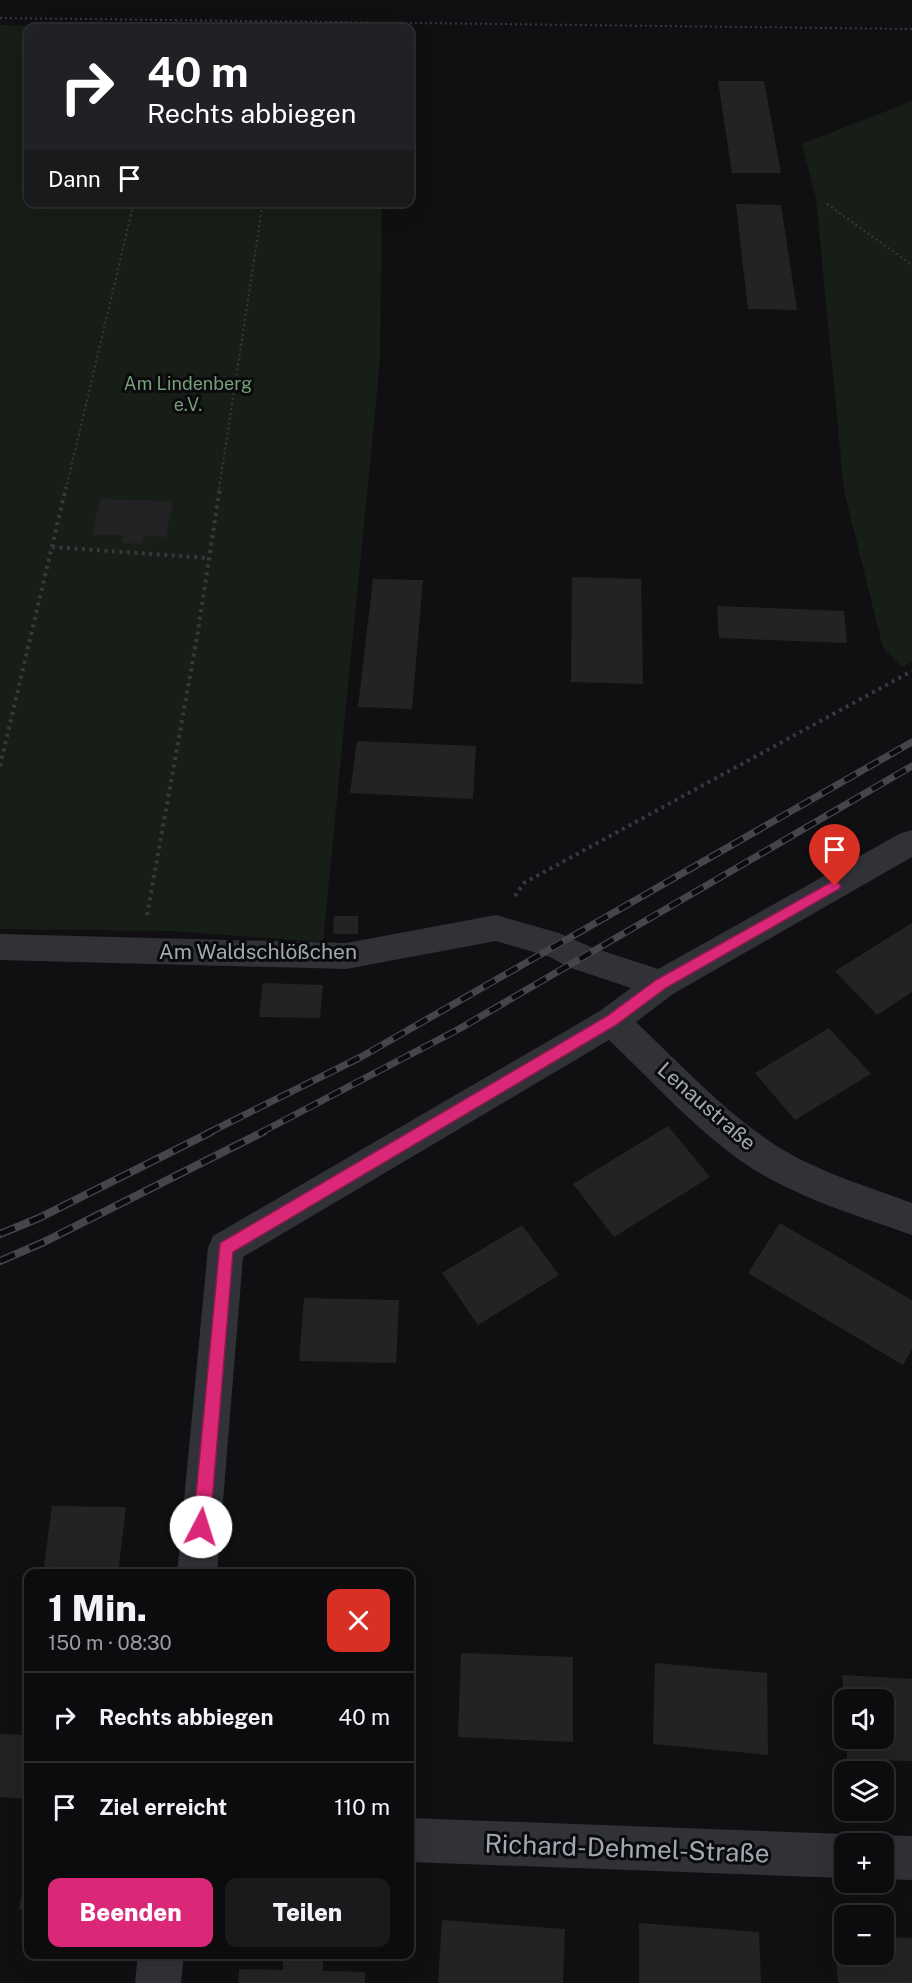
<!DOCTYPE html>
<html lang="de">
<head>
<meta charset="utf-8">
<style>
	:root { --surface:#0c0c0e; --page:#1a1a1c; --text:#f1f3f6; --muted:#9a9b9e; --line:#2c2c2e; --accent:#db2777 }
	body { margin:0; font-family:"Public Sans",sans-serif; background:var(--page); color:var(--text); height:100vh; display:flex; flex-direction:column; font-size:22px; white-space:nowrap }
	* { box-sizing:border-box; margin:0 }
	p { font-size:20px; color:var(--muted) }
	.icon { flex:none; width:33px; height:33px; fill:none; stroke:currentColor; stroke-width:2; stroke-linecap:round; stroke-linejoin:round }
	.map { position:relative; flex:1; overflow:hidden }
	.drawer { position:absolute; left:24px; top:1569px; width:390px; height:390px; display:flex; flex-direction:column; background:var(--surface); border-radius:12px; box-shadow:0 6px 24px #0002,0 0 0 2px var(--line) }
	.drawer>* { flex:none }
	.top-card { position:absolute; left:24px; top:24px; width:390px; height:183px; border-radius:12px; box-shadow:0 6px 24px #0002,0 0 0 2px var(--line); background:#202124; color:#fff; overflow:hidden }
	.buttons { position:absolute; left:834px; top:1689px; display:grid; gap:12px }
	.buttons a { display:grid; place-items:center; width:60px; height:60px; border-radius:12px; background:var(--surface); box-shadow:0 6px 24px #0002,0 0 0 2px var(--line); font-size:30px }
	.pin { position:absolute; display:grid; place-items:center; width:51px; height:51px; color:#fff; margin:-62px -26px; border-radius:50% 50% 50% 0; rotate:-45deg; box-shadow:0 0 6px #0007 }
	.pin .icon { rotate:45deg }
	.me { position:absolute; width:66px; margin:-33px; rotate:5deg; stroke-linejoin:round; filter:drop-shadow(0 0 4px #0008) }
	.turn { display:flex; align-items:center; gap:21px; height:126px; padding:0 24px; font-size:27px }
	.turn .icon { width:78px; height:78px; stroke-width:2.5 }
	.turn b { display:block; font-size:42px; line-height:51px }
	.then { display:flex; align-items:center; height:57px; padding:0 24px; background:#0003; gap:12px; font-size:22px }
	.round { display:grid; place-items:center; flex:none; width:63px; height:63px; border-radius:12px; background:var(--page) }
	.overview { display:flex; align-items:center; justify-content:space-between; height:102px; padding:0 24px }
	h1 { font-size:36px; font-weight:800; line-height:45px }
	.button { display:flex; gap:12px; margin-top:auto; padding:12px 24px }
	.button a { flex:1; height:69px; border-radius:12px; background:var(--accent); color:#fff; font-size:24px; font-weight:800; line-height:69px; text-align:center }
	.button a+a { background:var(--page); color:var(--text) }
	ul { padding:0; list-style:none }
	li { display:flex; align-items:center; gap:18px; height:90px; padding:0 24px; border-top:2px solid var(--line) }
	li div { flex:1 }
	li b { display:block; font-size:22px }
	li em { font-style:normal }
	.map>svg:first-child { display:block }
</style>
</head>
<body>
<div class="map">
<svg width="912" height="1983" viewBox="0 0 912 1983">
	<rect width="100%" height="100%" fill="#101012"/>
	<!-- green -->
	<g fill="#171d17">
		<polygon points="0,25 221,28 28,28 28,202 382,203 380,361 323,942 170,931 0,929"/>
		<polygon points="912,101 912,662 902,667 883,648 844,491 816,199 802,144"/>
	</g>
	<!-- building -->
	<g fill="#232326">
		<polygon points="718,81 764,81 781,173 732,173"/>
		<polygon points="736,204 781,205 797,310 748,309"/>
		<polygon points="100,499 173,501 166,537 144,536 142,544 122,543 124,535 92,535"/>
		<polygon points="572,577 641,579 643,684 571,682"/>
		<polygon points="373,579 423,580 412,709 358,707"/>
		<polygon points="717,606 844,611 847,643 719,638"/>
		<polygon points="357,741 476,746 473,799 350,793"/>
		<polygon points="334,916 358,916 358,934 333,934"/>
		<polygon points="912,923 912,992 877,1015 835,971"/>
		<polygon points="263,983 323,985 320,1018 259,1017"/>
		<polygon points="829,1028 871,1074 795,1120 755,1073"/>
		<polygon points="668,1126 710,1177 614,1237 573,1184"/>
		<polygon points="780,1223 912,1300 912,1349 903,1365 748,1273"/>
		<polygon points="522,1225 559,1275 478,1325 442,1273"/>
		<polygon points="304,1298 399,1300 396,1363 299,1361"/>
		<polygon points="52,1506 126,1507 118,1574 43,1574"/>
		<polygon points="461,1653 573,1657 573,1742 458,1737"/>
		<polygon points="655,1663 767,1673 768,1755 653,1744"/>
		<polygon points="842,1675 912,1679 912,1761 847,1760 846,1738 884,1738 884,1700 844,1700"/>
		<polygon points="0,1734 28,1735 28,1799 0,1797"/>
		<polygon points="27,1861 28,1910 19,1909"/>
		<polygon points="442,1920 565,1929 563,1983 438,1983"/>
		<polygon points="639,1923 759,1932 761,1983 639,1983"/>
		<polygon points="834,1936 844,1936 844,1954 884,1954 884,1937 912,1938 912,1983 838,1983"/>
		<polygon points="283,1957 323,1958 323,1971 365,1972 365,1983 238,1983 239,1969 283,1970"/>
	</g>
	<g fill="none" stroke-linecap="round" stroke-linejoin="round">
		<!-- path-far1 -->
		<g stroke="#37393e" stroke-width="2" stroke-dasharray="2 3" stroke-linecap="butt">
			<polyline points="0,18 912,29"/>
			<polyline points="175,28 177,20"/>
			<polyline points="291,28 293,22"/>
			<polyline points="827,204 912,265"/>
			<polyline points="66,489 134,202"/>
			<polyline points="219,489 263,202"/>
		</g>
		<!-- path -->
		<g stroke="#37393e" stroke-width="4" stroke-dasharray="3 4.5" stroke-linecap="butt">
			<polyline points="52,547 209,558"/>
			<polyline points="0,766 66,487"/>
			<polyline points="515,896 524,883 912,671"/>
			<polyline points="147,915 197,637 220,487"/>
		</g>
		<!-- minor -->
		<g fill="#313237" fill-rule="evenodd">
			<path d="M912,830V857L673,994L636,1022C679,1063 720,1107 769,1141C812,1170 863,1185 912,1203V1235C855,1215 794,1197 744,1163C694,1128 653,1082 609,1040L243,1257L217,1574H177L208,1248L213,1236L600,1011L631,988L568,967L550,957L496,941L346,969L0,960V934L346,943L496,915L559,933L591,947L658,969L901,833Z"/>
			<polygon points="410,1818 844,1834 860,1840 861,1844 844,1844 844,1878 410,1862"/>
			<polygon points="884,1835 912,1836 912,1880 884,1879 884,1844 867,1844"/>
			<polygon points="138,1954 184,1954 181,1983 135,1983"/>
		</g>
		<!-- rail-far1 casing -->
		<g stroke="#44464c" stroke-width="7">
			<g id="rail-far1">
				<polyline points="208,1133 361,1057 912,742"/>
				<polyline points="260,1133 459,1029 912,766"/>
			</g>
		</g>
		<!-- rail casing -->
		<g stroke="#44464c" stroke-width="8">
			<g id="rail">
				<polyline points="0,1234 39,1218 211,1132"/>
				<polyline points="0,1261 44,1242 263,1132"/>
			</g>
		</g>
		<!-- rail-far1 -->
		<use href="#rail-far1" stroke="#0b0b0d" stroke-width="4.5" stroke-dasharray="13" stroke-linecap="butt"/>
		<!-- rail -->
		<use href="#rail" stroke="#0b0b0d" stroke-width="5" stroke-dasharray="16" stroke-linecap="butt"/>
	</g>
	<!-- route -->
	<polygon fill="#db2777" stroke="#8e194d" stroke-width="1.5" points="835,880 841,886 839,889 666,988 616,1025 233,1252 210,1527 207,1533 201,1535 195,1533 193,1527 220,1243 607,1016 656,980"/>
	<g text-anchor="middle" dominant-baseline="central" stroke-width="6" stroke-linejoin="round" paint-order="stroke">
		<!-- far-park labels -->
		<g font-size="18" fill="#779f78" stroke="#0b0b0d">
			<text x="188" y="383">Am Lindenberg<tspan x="188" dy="21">e.V.</tspan></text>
		</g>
		<!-- street labels -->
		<g font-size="21" fill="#a1a8b3" stroke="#0b0b0d">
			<text x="258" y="951">Am Waldschlößchen</text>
			<text transform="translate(707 1106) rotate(41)">Lenaustraße</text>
		</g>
		<!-- near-street labels -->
		<g font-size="26" fill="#a1a8b3" stroke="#0b0b0d">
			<text transform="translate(627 1848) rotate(2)">Richard-Dehmel-Straße</text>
		</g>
	</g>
</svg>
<div class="buttons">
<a><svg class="icon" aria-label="sound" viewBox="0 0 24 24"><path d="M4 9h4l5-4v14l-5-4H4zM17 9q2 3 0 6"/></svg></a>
<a><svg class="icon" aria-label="layers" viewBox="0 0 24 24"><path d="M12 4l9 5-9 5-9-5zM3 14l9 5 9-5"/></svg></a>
<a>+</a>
<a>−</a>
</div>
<div class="pin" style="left:835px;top:886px;background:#d93025"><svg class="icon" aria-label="arrive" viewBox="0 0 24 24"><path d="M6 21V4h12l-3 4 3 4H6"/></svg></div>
<svg class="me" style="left:201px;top:1527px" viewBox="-20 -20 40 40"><circle r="19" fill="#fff"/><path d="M0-13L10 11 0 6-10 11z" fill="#db2777"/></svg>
<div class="top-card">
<div class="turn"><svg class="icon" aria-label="right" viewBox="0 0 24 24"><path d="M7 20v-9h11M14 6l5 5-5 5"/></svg><div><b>40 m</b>Rechts abbiegen</div></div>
<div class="then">Dann<svg class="icon" aria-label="arrive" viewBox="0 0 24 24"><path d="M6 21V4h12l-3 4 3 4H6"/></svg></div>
</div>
<section class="drawer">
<div class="overview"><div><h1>1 Min.</h1><p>150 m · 08:30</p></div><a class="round" style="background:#d93025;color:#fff"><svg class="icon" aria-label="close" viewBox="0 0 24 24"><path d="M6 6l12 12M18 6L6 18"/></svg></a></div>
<ul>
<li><svg class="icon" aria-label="right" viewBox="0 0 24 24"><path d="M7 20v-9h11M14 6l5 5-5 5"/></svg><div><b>Rechts abbiegen</b></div><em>40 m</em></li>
<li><svg class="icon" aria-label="arrive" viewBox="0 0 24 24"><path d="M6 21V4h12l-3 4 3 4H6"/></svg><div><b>Ziel erreicht</b></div><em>110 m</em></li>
</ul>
<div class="button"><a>Beenden</a><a>Teilen</a></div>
</section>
</div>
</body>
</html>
